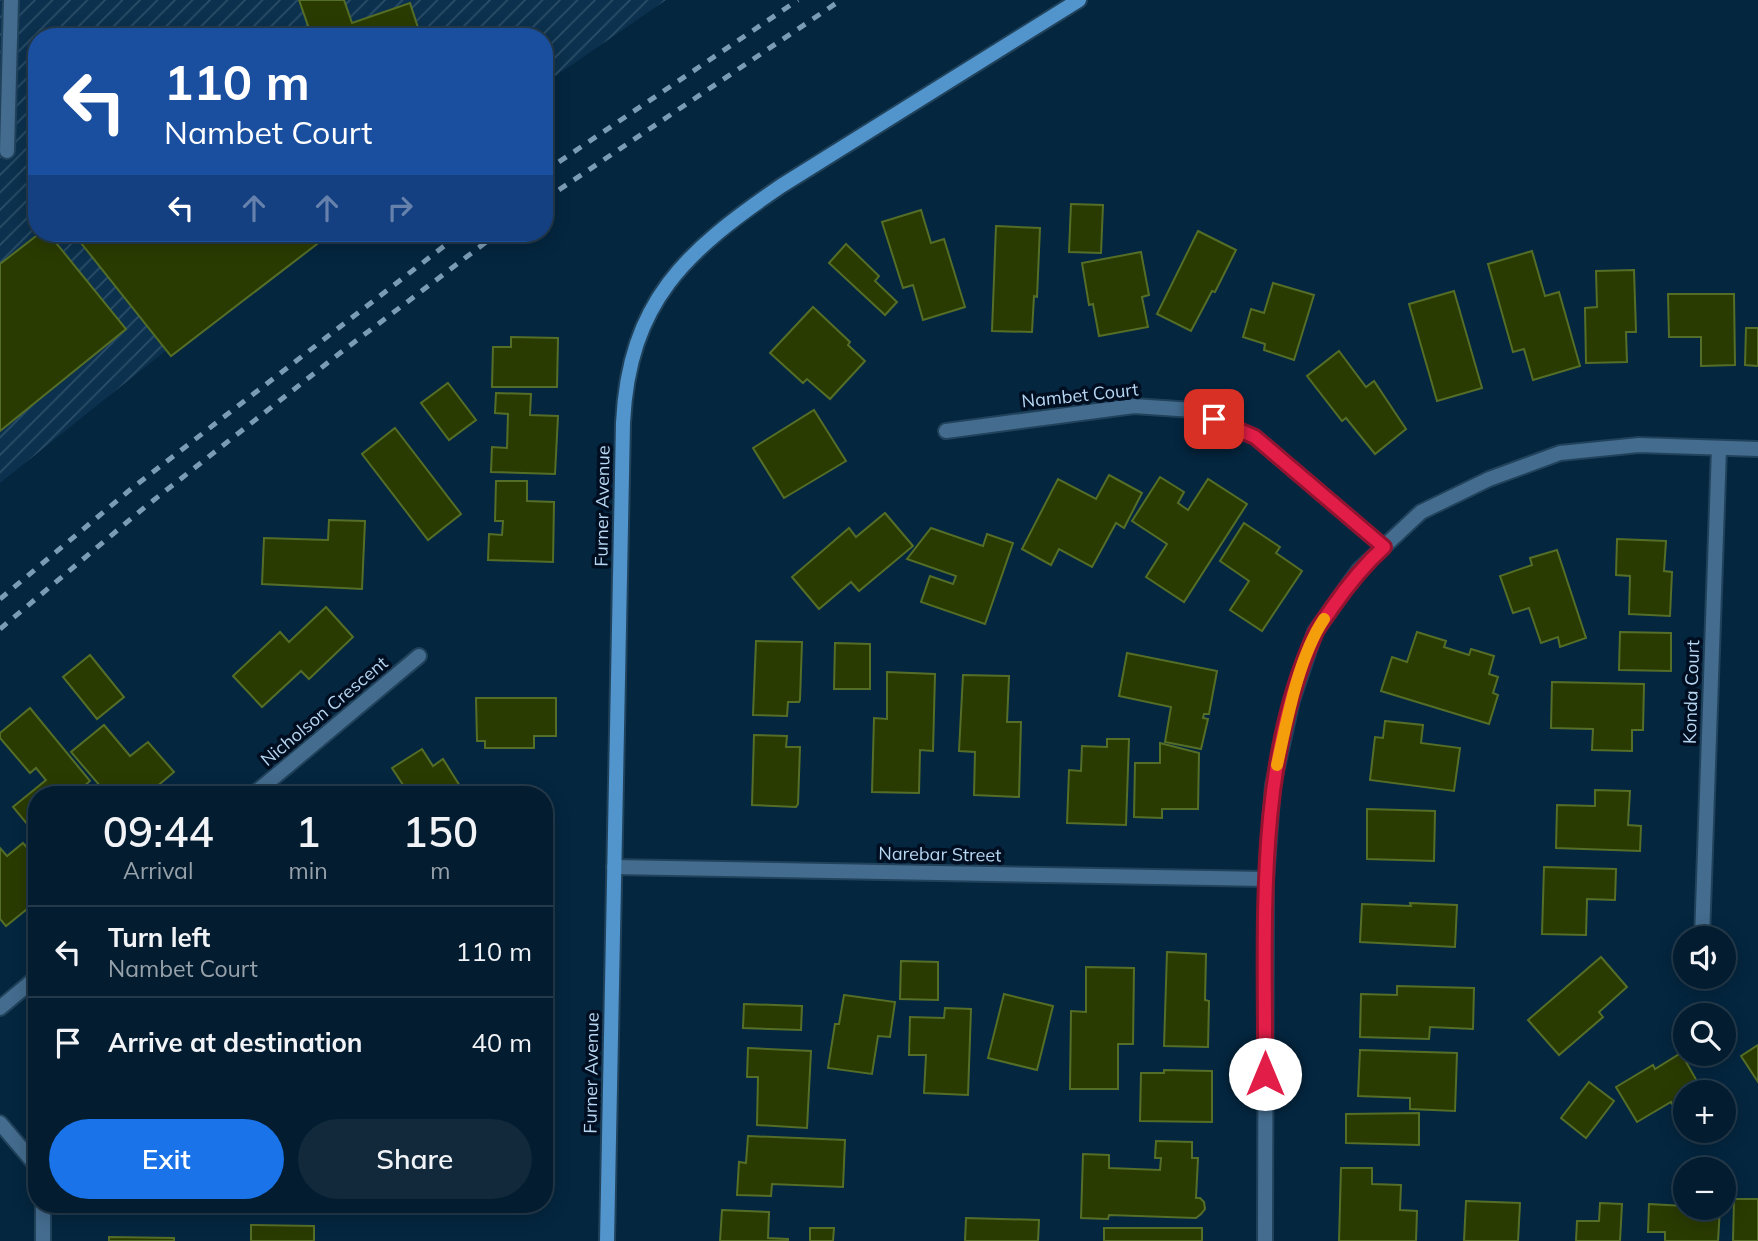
<!DOCTYPE html>
<html lang="en">
<head>
<meta charset="utf-8">
<style>
	:root { --surface:#031c2f; --page:#11293b; --text:#f1f3f6; --muted:#97a1aa; --line:#243a4b; --accent:#1a73e8 }
	body { margin:0; font-family:Mulish,sans-serif; background:var(--page); color:var(--text); height:100vh; display:flex; flex-direction:column; font-size:26px; white-space:nowrap }
	* { box-sizing:border-box; margin:0 }
	p { font-size:23px; color:var(--muted) }
	.icon { flex:none; width:38px; height:38px; fill:none; stroke:currentColor; stroke-width:2; stroke-linecap:round; stroke-linejoin:round }
	.map { position:relative; flex:1; overflow:hidden }
	.panel { position:absolute; left:28px; top:786px; width:525px; height:427px; display:flex; flex-direction:column; background:var(--surface); border-radius:28px; box-shadow:0 4px 18px #0003,0 0 0 2px var(--line) }
	.panel>* { flex:none }
	.guide { position:absolute; left:28px; top:28px; width:525px; height:214px; border-radius:28px; box-shadow:0 4px 18px #0003,0 0 0 2px var(--line); background:#1a4fa0; color:#fff; overflow:hidden }
	.tools { position:absolute; left:1673px; top:926px; display:grid; gap:14px }
	.tools a { display:grid; place-items:center; width:63px; height:63px; border-radius:50%; background:var(--surface); box-shadow:0 4px 18px #0003,0 0 0 2px var(--line); font-size:35px }
	.pin { position:absolute; display:grid; place-items:center; width:60px; height:60px; color:#fff; margin:-30px; border-radius:14px; box-shadow:0 4px 10px #0006 }
	.me { position:absolute; width:77px; margin:-38px; rotate:0deg; stroke-linejoin:round; filter:drop-shadow(0 0 5px #0008) }
	.turn { display:flex; align-items:center; gap:24px; height:147px; padding:0 21px; font-size:32px }
	.turn .icon { width:91px; height:91px; stroke-width:2.5 }
	.turn b { display:block; font-size:49px; line-height:60px }
	.lanes { display:flex; align-items:center; height:66px; padding:0 21px; background:#0003; justify-content:center; gap:35px; direction:ltr }
	.lanes .off { opacity:.35 }
	.eta { display:flex; justify-content:space-evenly; align-items:center; height:119px; text-align:center }
	.eta b { font-size:42px; font-weight:600; line-height:49px }
	.primary-button { display:flex; gap:14px; margin-top:auto; padding:14px 21px }
	.primary-button a { flex:1; height:80px; border-radius:42px; background:var(--accent); color:#fff; font-size:28px; font-weight:600; line-height:80px; text-align:center }
	.primary-button a+a { background:var(--page); color:var(--text) }
	ul { padding:0; list-style:none }
	li { display:flex; align-items:center; gap:21px; height:91px; padding:0 21px; border-top:2px solid var(--line) }
	li div { flex:1 }
	li b { display:block; font-size:26px }
	li em { font-style:normal }
	.map>svg:first-child { display:block }
</style>
</head>
<body>
<div class="map">
<svg width="1758" height="1241" viewBox="0 0 1758 1241">
	<defs>
		<pattern id="industrial-furrows" width="10" height="10" patternUnits="userSpaceOnUse" patternTransform="scale(1.75)"><rect width="10" height="10" fill="#0b314e"/><path d="M-1 1l2-2M0 10L10 0M9 11l2-2" fill="none" stroke="#2c4e68"/></pattern>
	</defs>
	<rect width="100%" height="100%" fill="#04263f"/>
	<!-- industrial -->
	<polygon fill="url(#industrial-furrows)" points="0,0 666,0 544,84 544,37 37,37 37,233 329,233 214,312 0,483"/>
	<!-- building -->
	<g fill="#2a3b02" stroke="#556e27" stroke-width="2">
		<polygon points="299,0 344,0 352,23 410,3 421,37 312,37"/>
		<polygon points="1071,204 1103,205 1101,253 1069,252"/>
		<polygon points="921,210 931,243 944,239 965,307 923,320 913,285 903,288 882,222"/>
		<polygon points="996,226 1040,228 1037,297 1034,296 1032,332 992,331"/>
		<polygon points="1198,231 1236,250 1215,292 1212,291 1191,331 1157,314"/>
		<polygon points="40,233 48,233 126,329 0,431 0,264"/>
		<polygon points="77,233 318,233 321,241 171,356 77,238"/>
		<polygon points="846,244 879,276 875,281 897,302 885,315 829,263"/>
		<polygon points="1532,251 1545,296 1559,292 1580,366 1533,380 1524,349 1513,352 1488,264"/>
		<polygon points="1141,252 1149,295 1142,297 1148,327 1099,336 1093,304 1089,305 1082,263"/>
		<polygon points="1634,270 1636,332 1626,332 1627,362 1586,363 1585,308 1597,307 1596,271"/>
		<polygon points="1273,283 1314,295 1294,360 1264,350 1265,344 1243,337 1251,309 1264,313"/>
		<polygon points="1454,291 1482,388 1437,401 1409,304"/>
		<polygon points="1668,294 1734,294 1735,365 1701,366 1701,337 1669,337"/>
		<polygon points="813,307 850,342 848,345 865,361 830,399 807,379 803,383 770,353"/>
		<polygon points="1746,328 1758,328 1758,366 1745,365"/>
		<polygon points="511,337 558,338 557,387 492,387 493,347 511,347"/>
		<polygon points="1339,351 1366,387 1374,381 1406,429 1375,454 1346,418 1342,421 1307,376"/>
		<polygon points="448,383 476,420 449,440 421,403"/>
		<polygon points="496,393 531,394 530,415 558,416 555,474 491,472 492,447 507,448 508,414 495,413"/>
		<polygon points="814,410 846,461 784,498 753,448"/>
		<polygon points="395,428 461,514 428,540 362,454"/>
		<polygon points="1109,475 1142,493 1124,528 1116,523 1092,567 1059,549 1051,565 1022,549 1058,479 1096,499"/>
		<polygon points="1160,477 1184,492 1178,503 1188,510 1208,479 1247,504 1184,602 1146,577 1167,544 1132,521"/>
		<polygon points="496,481 527,481 527,501 554,502 553,562 488,560 489,534 502,535 503,521 495,521"/>
		<polygon points="885,513 913,546 859,591 851,582 819,609 792,577 849,528 856,537"/>
		<polygon points="329,520 365,521 362,589 262,584 264,538 328,540"/>
		<polygon points="1244,523 1280,547 1276,553 1302,571 1262,631 1230,610 1249,581 1220,561"/>
		<polygon points="931,528 983,546 987,534 1013,543 985,624 921,602 930,576 953,584 956,576 907,559"/>
		<polygon points="1617,539 1666,541 1664,571 1672,572 1670,616 1629,614 1630,576 1616,575"/>
		<polygon points="1557,550 1586,638 1560,647 1558,637 1541,643 1529,608 1513,613 1500,576 1532,565 1530,558"/>
		<polygon points="326,607 353,637 309,679 301,671 262,707 233,676 280,632 289,642"/>
		<polygon points="1417,632 1446,641 1444,647 1469,655 1471,649 1494,656 1489,674 1498,677 1493,693 1498,695 1489,724 1381,691 1392,657 1407,662"/>
		<polygon points="1620,632 1671,633 1671,671 1619,670"/>
		<polygon points="756,641 802,642 800,700 799,702 788,702 787,716 753,715"/>
		<polygon points="835,643 870,644 870,689 834,689"/>
		<polygon points="1127,653 1217,671 1209,714 1204,714 1203,718 1208,719 1201,749 1165,742 1171,707 1119,696"/>
		<polygon points="90,655 124,697 97,719 63,677"/>
		<polygon points="887,672 935,674 933,751 920,750 919,793 872,792 874,718 887,719"/>
		<polygon points="963,675 1009,676 1007,722 1021,722 1019,797 974,795 975,752 959,751"/>
		<polygon points="1552,682 1644,684 1643,730 1632,730 1632,751 1592,750 1593,729 1551,728"/>
		<polygon points="476,698 556,698 556,736 534,736 534,748 485,748 485,741 477,741"/>
		<polygon points="30,708 90,781 75,794 37,794 37,836 13,807 46,780 36,768 30,773 0,738 0,733"/>
		<polygon points="1385,721 1423,725 1421,743 1460,748 1454,791 1370,780 1375,737 1383,738"/>
		<polygon points="104,725 130,756 148,742 174,772 155,788 160,794 107,794 71,752"/>
		<polygon points="754,735 787,736 786,747 800,747 798,804 796,807 752,805"/>
		<polygon points="1107,739 1129,739 1126,825 1067,823 1069,770 1081,771 1082,746 1107,747"/>
		<polygon points="1160,743 1199,753 1198,809 1162,809 1162,818 1134,817 1135,763 1160,763"/>
		<polygon points="422,749 433,766 443,759 465,794 409,794 392,768"/>
		<polygon points="1595,790 1630,791 1628,825 1641,826 1640,851 1556,848 1557,805 1595,806"/>
		<polygon points="1367,809 1435,811 1434,861 1367,859"/>
		<polygon points="23,843 37,859 37,887 31,891 37,901 6,926 0,919 0,848 7,856"/>
		<polygon points="1544,867 1616,869 1615,900 1587,899 1586,935 1542,934"/>
		<polygon points="544,890 550,890 548,975 544,975"/>
		<polygon points="1410,903 1457,905 1455,947 1360,942 1362,904 1411,906"/>
		<polygon points="1167,952 1206,954 1205,1000 1209,1001 1208,1047 1164,1046"/>
		<polygon points="1601,957 1627,987 1599,1012 1603,1017 1559,1055 1528,1020"/>
		<polygon points="901,961 938,962 938,1000 900,999"/>
		<polygon points="1086,967 1134,968 1133,1044 1118,1044 1118,1089 1070,1089 1071,1011 1086,1012"/>
		<polygon points="1397,986 1474,988 1473,1029 1430,1027 1429,1039 1360,1037 1361,994 1397,995"/>
		<polygon points="1004,994 1053,1006 1037,1070 988,1058"/>
		<polygon points="844,995 895,1002 890,1037 878,1036 872,1074 828,1068 835,1024 839,1024"/>
		<polygon points="744,1004 802,1006 801,1030 743,1028"/>
		<polygon points="945,1008 971,1009 968,1095 924,1093 926,1055 909,1055 910,1017 944,1018"/>
		<polygon points="1758,1045 1758,1082 1741,1056"/>
		<polygon points="748,1048 811,1051 807,1128 757,1125 758,1077 747,1077"/>
		<polygon points="1360,1050 1457,1053 1455,1111 1410,1109 1410,1098 1358,1096"/>
		<polygon points="1681,1053 1703,1092 1685,1092 1685,1109 1677,1113 1671,1102 1637,1122 1616,1087 1653,1065 1655,1069"/>
		<polygon points="1164,1070 1212,1071 1212,1122 1140,1121 1141,1073 1164,1073"/>
		<polygon points="1589,1082 1614,1101 1586,1138 1561,1118"/>
		<polygon points="1419,1113 1419,1145 1346,1143 1346,1114"/>
		<polygon points="748,1136 845,1140 843,1187 772,1184 771,1196 737,1195 739,1162 746,1163"/>
		<polygon points="1156,1141 1192,1142 1192,1158 1198,1158 1196,1198 1200,1198 1204,1202 1205,1209 1201,1214 1196,1218 1109,1215 1108,1219 1081,1218 1083,1154 1109,1155 1109,1168 1160,1170 1161,1158 1155,1158"/>
		<polygon points="1341,1168 1372,1168 1372,1184 1401,1185 1400,1210 1417,1211 1416,1241 1339,1241"/>
		<polygon points="1734,1199 1758,1199 1758,1241 1733,1241"/>
		<polygon points="1466,1201 1520,1203 1518,1241 1464,1241"/>
		<polygon points="1600,1203 1622,1204 1620,1241 1576,1241 1577,1221 1599,1221"/>
		<polygon points="1649,1204 1720,1208 1718,1241 1665,1241 1665,1232 1648,1232"/>
		<polygon points="722,1210 769,1212 768,1238 788,1239 788,1241 720,1241"/>
		<polygon points="966,1218 1039,1220 1038,1241 965,1241"/>
		<polygon points="251,1225 314,1226 314,1241 251,1241"/>
		<polygon points="810,1228 834,1228 833,1241 810,1241"/>
		<rect x="1104" y="1228" width="98" height="13"/>
		<polygon points="109,1237 174,1238 174,1241 109,1241"/>
	</g>
	<g fill="none" stroke-linecap="round" stroke-linejoin="round">
		<!-- street casing -->
		<g stroke="#21425b" stroke-width="18">
			<g id="street">
				<polyline points="7,151 11,0"/>
				<polyline points="946,431 1134,406 1193,410 1255,437 1384,547"/>
				<polyline points="254,794 419,656"/>
				<polyline points="614,867 1266,879"/>
				<polyline points="1702,938 1719,448"/>
				<polyline points="0,1008 37,977"/>
				<polyline points="0,1123 34,1163 37,1176"/>
				<polyline points="43,1204 43,1241"/>
				<polyline points="1265,1241 1266,879 1273,785 1292,700 1315,632 1359,570 1421,512 1489,479 1560,453 1639,445 1758,449"/>
			</g>
		</g>
		<!-- secondary casing -->
		<g stroke="#21425b" stroke-width="18">
			<path id="secondary" d="M607,1241L623,423C629,301 686,251 781,186L1079,0"/>
		</g>
		<!-- street -->
		<use href="#street" stroke="#446c8e" stroke-width="14"/>
		<!-- secondary -->
		<use href="#secondary" stroke="#5294cc" stroke-width="14"/>
		<!-- rail -->
		<g stroke="#7c9cb6" stroke-width="5" stroke-dasharray="9 9" stroke-linecap="butt">
			<polyline points="544,172 798,0"/>
			<polyline points="544,200 841,0"/>
			<polyline points="0,599 131,489 461,233"/>
			<polyline points="0,629 145,507 340,353 498,233"/>
		</g>
	</g>
	<g fill="none" stroke-linecap="round" stroke-linejoin="round">
		<!-- route casing -->
		<g stroke="#92132f" stroke-width="18">
			<path id="route" d="M1214,419L1255,437L1384,547C1363,566 1348,585 1332,608C1327,616 1319,625 1315,634C1254,767 1266,931 1265,1074"/>
		</g>
		<!-- route -->
		<use href="#route" stroke="#e11d48" stroke-width="12"/>
		<!-- slow -->
		<path stroke="#f59e0b" stroke-width="12" d="M1277,765C1287,720 1298,658 1324,619"/>
	</g>
	<g text-anchor="middle" dominant-baseline="central" stroke-width="7" stroke-linejoin="round" paint-order="stroke">
		<!-- street labels -->
		<g font-size="18" fill="#b7d6f1" stroke="#000e21">
			<text transform="translate(1080 395) rotate(-6)">Nambet Court</text>
			<text transform="translate(602 506) rotate(-89)">Furner Avenue</text>
			<text transform="translate(1691 692) rotate(-88)">Konda Court</text>
			<text transform="translate(324 711) rotate(-40)">Nicholson Crescent</text>
			<text transform="translate(940 854) rotate(1)">Narebar Street</text>
			<text transform="translate(591 1073) rotate(-89)">Furner Avenue</text>
		</g>
	</g>
</svg>
<div class="tools">
<a><svg class="icon" aria-label="sound" viewBox="0 0 24 24"><path d="M4 9h4l5-4v14l-5-4H4zM17 9q2 3 0 6"/></svg></a>
<a><svg class="icon" aria-label="search" viewBox="0 0 24 24"><circle cx="10" cy="10" r="6"/><path d="M15 15l6 6"/></svg></a>
<a>+</a>
<a>−</a>
</div>
<div class="pin" style="left:1214px;top:419px;background:#d93025"><svg class="icon" aria-label="arrive" viewBox="0 0 24 24"><path d="M6 21V4h12l-3 4 3 4H6"/></svg></div>
<svg class="me" style="left:1265px;top:1074px" viewBox="-20 -20 40 40"><circle r="19" fill="#fff"/><path d="M0-13L10 11 0 6-10 11z" fill="#e11d48"/></svg>
<div class="guide">
<div class="turn"><svg class="icon" aria-label="left" viewBox="0 0 24 24"><path d="M17 20v-9H6M10 6l-5 5 5 5"/></svg><div><b>110 m</b>Nambet Court</div></div>
<div class="lanes"><svg class="icon" aria-label="left" viewBox="0 0 24 24"><path d="M17 20v-9H6M10 6l-5 5 5 5"/></svg><svg class="icon off" aria-label="ahead" viewBox="0 0 24 24"><path d="M12 20V5M6 11l6-6 6 6"/></svg><svg class="icon off" aria-label="ahead" viewBox="0 0 24 24"><path d="M12 20V5M6 11l6-6 6 6"/></svg><svg class="icon off" aria-label="right" viewBox="0 0 24 24"><path d="M7 20v-9h11M14 6l5 5-5 5"/></svg></div>
</div>
<section class="panel">
<div class="eta">
<div><b>09:44</b><p>Arrival</p></div>
<div><b>1</b><p>min</p></div>
<div><b>150</b><p>m</p></div>
</div>
<ul>
<li><svg class="icon" aria-label="left" viewBox="0 0 24 24"><path d="M17 20v-9H6M10 6l-5 5 5 5"/></svg><div><b>Turn left</b><p>Nambet Court</p></div><em>110 m</em></li>
<li><svg class="icon" aria-label="arrive" viewBox="0 0 24 24"><path d="M6 21V4h12l-3 4 3 4H6"/></svg><div><b>Arrive at destination</b></div><em>40 m</em></li>
</ul>
<div class="primary-button"><a>Exit</a><a>Share</a></div>
</section>
</div>
</body>
</html>
